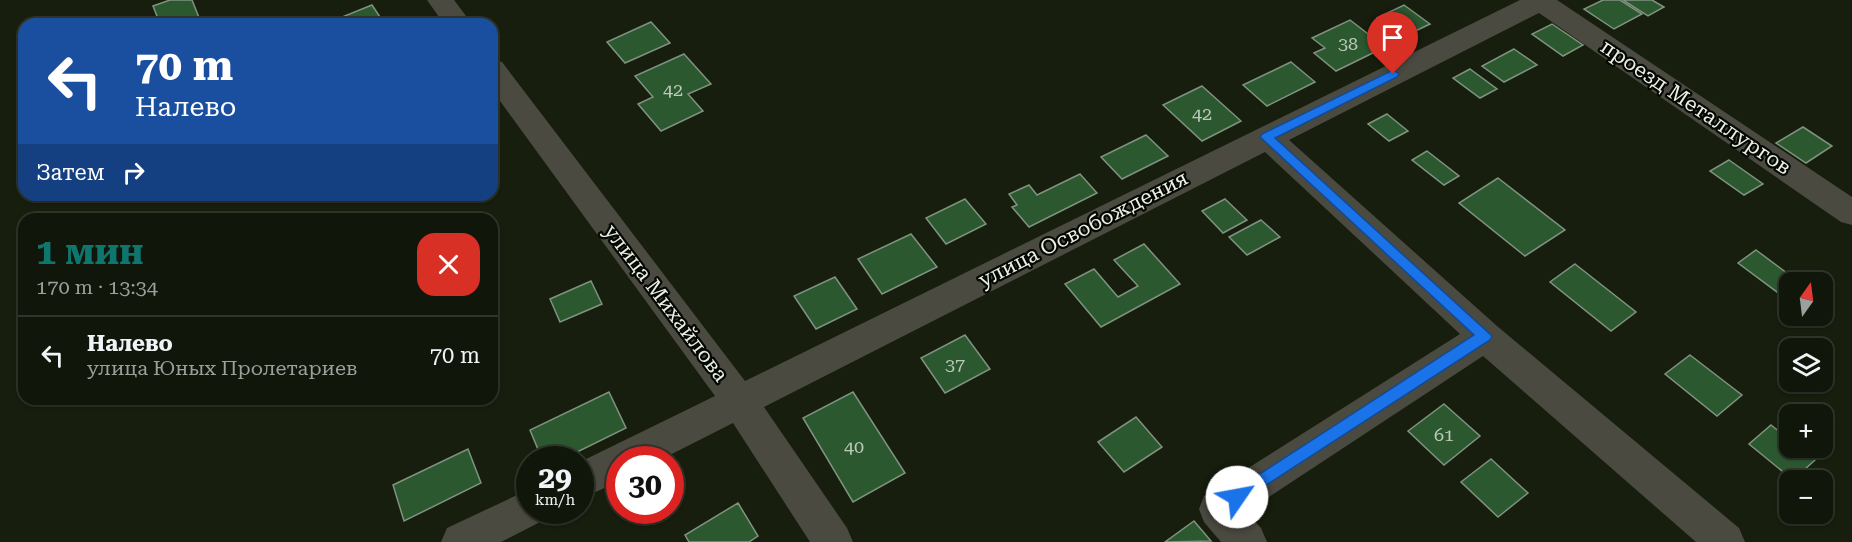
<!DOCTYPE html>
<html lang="ru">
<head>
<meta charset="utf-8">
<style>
	:root { --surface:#11160a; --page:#1e2318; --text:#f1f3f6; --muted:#9c9f9c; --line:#30352b; --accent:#0f766e }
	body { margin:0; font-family:"Roboto Serif",serif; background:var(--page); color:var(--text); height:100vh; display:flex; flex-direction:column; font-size:22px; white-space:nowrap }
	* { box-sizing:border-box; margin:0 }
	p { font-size:20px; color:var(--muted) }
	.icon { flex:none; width:33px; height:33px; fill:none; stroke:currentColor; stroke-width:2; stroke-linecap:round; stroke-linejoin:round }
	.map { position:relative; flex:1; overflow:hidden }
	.details { position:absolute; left:18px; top:213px; width:480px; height:192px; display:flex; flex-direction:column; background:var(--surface); border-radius:18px; box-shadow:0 2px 4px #0004,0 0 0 2px var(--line) }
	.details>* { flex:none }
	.guide { position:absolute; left:18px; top:18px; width:480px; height:183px; border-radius:18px; box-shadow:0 2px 4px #0004,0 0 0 2px var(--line); background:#1a4fa0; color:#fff; overflow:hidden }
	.needle { width:39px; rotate:14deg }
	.fabs { position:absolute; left:1779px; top:272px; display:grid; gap:12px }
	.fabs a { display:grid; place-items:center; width:54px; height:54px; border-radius:12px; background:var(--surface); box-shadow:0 2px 4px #0004,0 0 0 2px var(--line); font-size:30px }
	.speed { position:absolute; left:516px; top:446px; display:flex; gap:12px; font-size:30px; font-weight:700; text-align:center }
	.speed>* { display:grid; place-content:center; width:78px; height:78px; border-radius:50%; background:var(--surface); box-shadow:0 2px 4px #0004,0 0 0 2px var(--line); line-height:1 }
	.speed small { font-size:15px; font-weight:400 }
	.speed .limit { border:9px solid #d22; background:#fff; color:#111 }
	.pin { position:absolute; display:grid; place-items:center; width:51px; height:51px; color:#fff; margin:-62px -26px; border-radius:50% 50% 50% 0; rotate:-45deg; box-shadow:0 0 6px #0007 }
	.pin .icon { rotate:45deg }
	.me { position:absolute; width:66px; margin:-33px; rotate:57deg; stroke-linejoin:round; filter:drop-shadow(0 0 4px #0008) }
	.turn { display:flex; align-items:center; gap:21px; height:126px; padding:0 18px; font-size:27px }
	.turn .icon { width:78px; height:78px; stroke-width:2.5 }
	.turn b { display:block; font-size:42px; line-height:51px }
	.then { display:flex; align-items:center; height:57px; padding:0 18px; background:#0003; gap:12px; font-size:22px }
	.round { display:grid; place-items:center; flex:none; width:63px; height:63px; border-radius:18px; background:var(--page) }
	.headline { display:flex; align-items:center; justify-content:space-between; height:102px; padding:0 18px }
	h1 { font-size:36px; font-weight:700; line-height:45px; color:var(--accent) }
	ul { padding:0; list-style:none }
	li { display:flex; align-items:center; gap:18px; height:78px; padding:0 18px; border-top:2px solid var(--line) }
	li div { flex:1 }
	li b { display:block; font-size:22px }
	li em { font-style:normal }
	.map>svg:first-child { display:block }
</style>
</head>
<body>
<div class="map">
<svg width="1852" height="542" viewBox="0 0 1852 542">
	<rect width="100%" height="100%" fill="#171e0d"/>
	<!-- building -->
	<g fill="#2c5830" stroke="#809280" stroke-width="1.5">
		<polygon points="170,0 192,0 200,20 189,24 160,24 153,6"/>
		<polygon points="1603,0 1620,0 1642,14 1614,29 1584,9"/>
		<polygon points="1623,0 1652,0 1664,7 1648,16"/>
		<polygon points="372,5 384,23 340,24 337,19"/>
		<polygon points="1404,5 1430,24 1403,37 1377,18"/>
		<polygon points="1350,20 1385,47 1336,71 1314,53 1325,48 1312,38"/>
		<polygon points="651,22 670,43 625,63 607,42"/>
		<polygon points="1552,24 1583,45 1563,56 1532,34"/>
		<polygon points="1514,49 1537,65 1504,82 1482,66"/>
		<polygon points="684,54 711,84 688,94 703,111 661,131 638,104 653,97 635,76"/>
		<polygon points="1291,62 1315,82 1267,106 1243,85"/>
		<polygon points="1470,69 1497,89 1480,98 1453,78"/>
		<polygon points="1202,86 1241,121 1202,141 1163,105"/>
		<polygon points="1387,114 1408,131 1389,141 1368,124"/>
		<polygon points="1803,127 1832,146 1806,163 1776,143"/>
		<polygon points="1146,135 1168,156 1122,179 1101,157"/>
		<polygon points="1427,151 1459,176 1444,185 1412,160"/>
		<polygon points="1729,160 1763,184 1744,195 1710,171"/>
		<polygon points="1080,174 1097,193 1029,227 1012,207 1017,205 1009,194 1029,185 1037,195"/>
		<polygon points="1498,178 1565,230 1525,256 1459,203"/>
		<polygon points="965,199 986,224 946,244 926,218"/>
		<polygon points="1225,199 1247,220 1223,233 1202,211"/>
		<polygon points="1261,220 1280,237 1247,255 1229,237"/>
		<polygon points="911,234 937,267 882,294 858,259"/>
		<polygon points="1144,244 1180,284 1101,327 1065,284 1094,269 1118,297 1138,286 1114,260"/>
		<polygon points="1756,250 1799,282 1790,282 1790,290 1781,295 1738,263"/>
		<polygon points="1575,264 1636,312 1611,331 1550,282"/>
		<polygon points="835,277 857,309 816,329 794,296"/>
		<polygon points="591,281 602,304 560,322 550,299"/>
		<polygon points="965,335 990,369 945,393 921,358"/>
		<polygon points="1690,355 1742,395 1717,416 1665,374"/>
		<polygon points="609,392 626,428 563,459 542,459 530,430"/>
		<polygon points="853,392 905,473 853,502 803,418"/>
		<polygon points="1444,404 1480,436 1444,465 1408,431"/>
		<polygon points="1136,417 1162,447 1124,472 1098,442"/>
		<polygon points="1771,425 1790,440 1790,447 1798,447 1815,460 1793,480 1749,444"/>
		<polygon points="468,449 481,483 404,521 393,485"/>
		<polygon points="1491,459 1528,493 1498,517 1461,482"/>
		<polygon points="738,503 758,536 749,542 689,542 685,535"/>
		<polygon points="1194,521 1211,541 1165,542"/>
	</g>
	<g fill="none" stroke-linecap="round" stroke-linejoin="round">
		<!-- minor -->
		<g fill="#4a4a41" fill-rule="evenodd">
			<polygon points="427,0 454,0 472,24 444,24"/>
			<polygon points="1520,0 1557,0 1852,197 1852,225 1841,222 1539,13 1289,140 1497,326 1739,528 1745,542 1696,542 1483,356 1246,512 1261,528 1267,542 1221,542 1204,522 1199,509 1204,496 1460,334 1265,152 764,407 847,528 853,542 810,542 733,423 662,459 620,459 620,481 580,499 580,462 715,396 492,90 492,59 502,62 745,381"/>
			<polygon points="530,489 530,510 548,510 544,520 501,542 441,542 447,528"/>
		</g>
	</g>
	<!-- route -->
	<polygon fill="#1a73e8" stroke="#114b97" stroke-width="1.5" points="1393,70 1399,74 1397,77 1275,138 1492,336 1490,340 1237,504 1232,502 1229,497 1232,492 1474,335 1260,137 1262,134"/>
	<g text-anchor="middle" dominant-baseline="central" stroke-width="4.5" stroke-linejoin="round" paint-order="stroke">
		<!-- number labels -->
		<g font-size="18" fill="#bacab7">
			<text x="1348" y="43">38</text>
			<text x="673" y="89">42</text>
			<text x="1202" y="113">42</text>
			<text x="955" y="364">37</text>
			<text x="1444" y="434">61</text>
			<text x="854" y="446">40</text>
		</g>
		<!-- street labels -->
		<g font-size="21" fill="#eaf0e4" stroke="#050702">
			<text transform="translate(1696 107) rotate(34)">проезд Металлургов</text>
			<text transform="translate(1083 229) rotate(-27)">улица Освобождения</text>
			<text transform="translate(666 303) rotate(53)">улица Михайлова</text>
		</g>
	</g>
</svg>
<div class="fabs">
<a><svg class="needle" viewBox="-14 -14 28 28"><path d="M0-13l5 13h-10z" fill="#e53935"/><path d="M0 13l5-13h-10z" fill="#9c9f9c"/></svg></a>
<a><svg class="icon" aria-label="layers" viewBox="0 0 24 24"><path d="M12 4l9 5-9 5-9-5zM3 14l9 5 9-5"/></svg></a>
<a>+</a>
<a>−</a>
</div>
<div class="speed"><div>29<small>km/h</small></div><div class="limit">30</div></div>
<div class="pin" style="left:1393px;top:74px;background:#d93025"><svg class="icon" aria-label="arrive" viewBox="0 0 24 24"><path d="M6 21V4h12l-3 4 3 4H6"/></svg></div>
<svg class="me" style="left:1237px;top:497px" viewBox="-20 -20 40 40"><circle r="19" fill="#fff"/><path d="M0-13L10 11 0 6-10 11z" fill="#1a73e8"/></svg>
<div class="guide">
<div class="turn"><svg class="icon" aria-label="left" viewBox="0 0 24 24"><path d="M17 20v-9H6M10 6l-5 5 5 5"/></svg><div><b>70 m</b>Налево</div></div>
<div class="then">Затем<svg class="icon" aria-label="right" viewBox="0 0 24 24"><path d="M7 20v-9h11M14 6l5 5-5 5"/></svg></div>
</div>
<section class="details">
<div class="headline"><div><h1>1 мин</h1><p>170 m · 13:34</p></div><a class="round" style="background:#d93025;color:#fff"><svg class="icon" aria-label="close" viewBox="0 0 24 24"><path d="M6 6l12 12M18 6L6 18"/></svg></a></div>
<ul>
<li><svg class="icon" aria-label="left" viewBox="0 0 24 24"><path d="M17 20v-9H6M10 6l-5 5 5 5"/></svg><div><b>Налево</b><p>улица Юных Пролетариев</p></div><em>70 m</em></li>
</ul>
</section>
</div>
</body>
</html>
